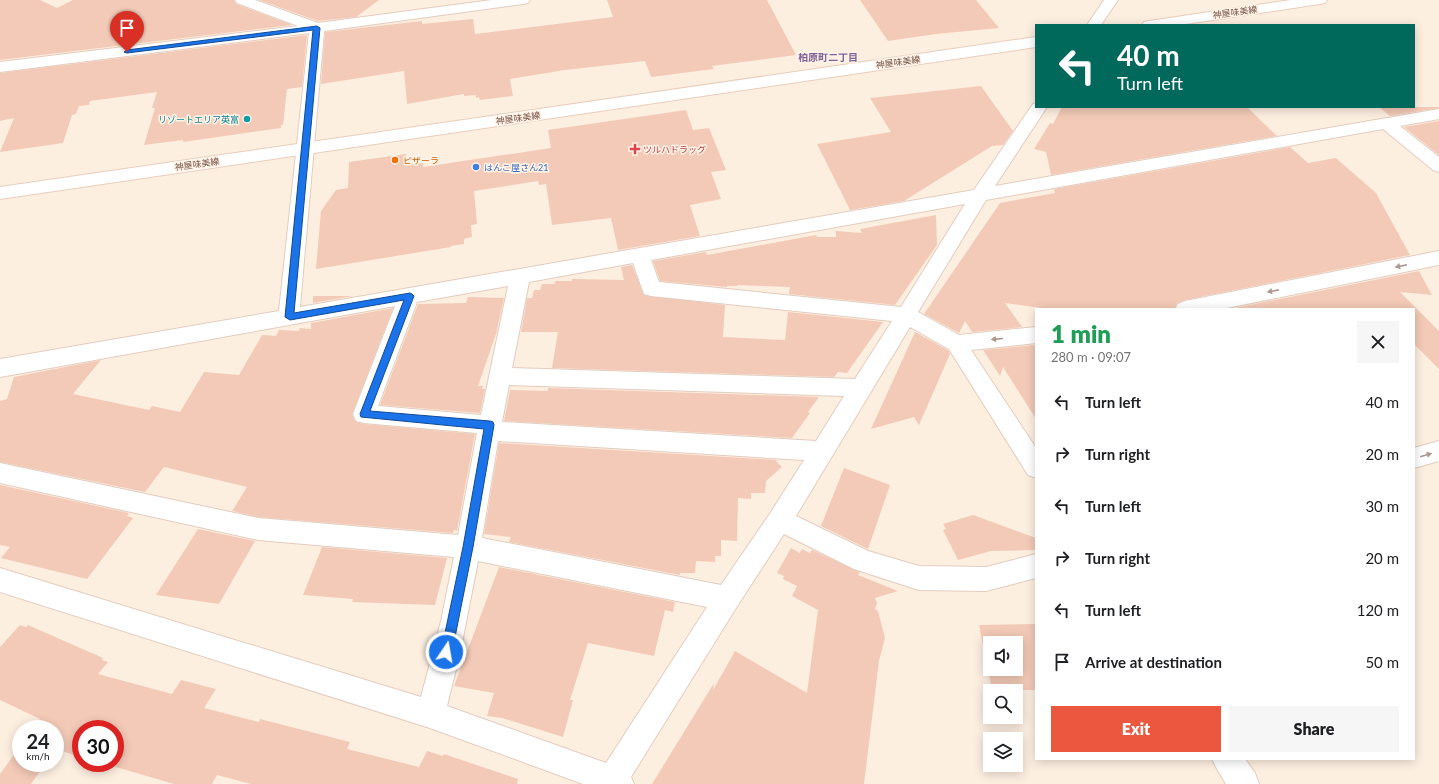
<!DOCTYPE html>
<html lang="en">
<head>
<meta charset="utf-8">
<style>
	:root { --surface:#fff; --page:#f6f6f6; --text:#202124; --muted:#757577; --accent:#ec5740 }
	body { margin:0; font-family:Lato,"Noto Sans JP",sans-serif; background:var(--page); color:var(--text); height:100vh; display:flex; flex-direction:column; font-size:15px; white-space:nowrap }
	* { box-sizing:border-box; margin:0 }
	p { font-size:13px; color:var(--muted) }
	.icon { flex:none; width:22px; height:22px; fill:none; stroke:currentColor; stroke-width:2; stroke-linecap:round; stroke-linejoin:round }
	.map { position:relative; flex:1; overflow:hidden }
	.side { position:absolute; left:1035px; top:308px; width:380px; height:452px; display:flex; flex-direction:column; background:var(--surface); border-radius:0px; box-shadow:0 2px 10px #0003 }
	.side>* { flex:none }
	.guide { position:absolute; left:1035px; top:24px; width:380px; height:84px; border-radius:0px; box-shadow:0 2px 10px #0003; background:#00695c; color:#fff; overflow:hidden }
	.tools { position:absolute; left:983px; top:636px; display:grid; gap:8px }
	.tools a { display:grid; place-items:center; width:40px; height:40px; border-radius:0px; background:var(--surface); box-shadow:0 2px 10px #0003; font-size:20px }
	.speed { position:absolute; left:12px; top:720px; display:flex; gap:8px; font-size:20px; font-weight:700; text-align:center }
	.speed>* { display:grid; place-content:center; width:52px; height:52px; border-radius:50%; background:var(--surface); box-shadow:0 2px 10px #0003; line-height:1 }
	.speed small { font-size:10px; font-weight:400 }
	.speed .limit { border:6px solid #d22; background:#fff; color:#111 }
	.pin { position:absolute; display:grid; place-items:center; width:34px; height:34px; color:#fff; margin:-41px -17px; border-radius:50% 50% 50% 0; rotate:-45deg; box-shadow:0 0 4px #0007 }
	.pin .icon { rotate:45deg }
	.me { position:absolute; width:44px; margin:-22px; rotate:12deg; stroke-linejoin:round; filter:drop-shadow(0 0 3px #0008) }
	.turn { display:flex; align-items:center; gap:14px; height:84px; padding:0 16px; font-size:18px }
	.turn .icon { width:52px; height:52px; stroke-width:2.5 }
	.turn b { display:block; font-size:28px; line-height:34px }
	.round { display:grid; place-items:center; flex:none; width:42px; height:42px; border-radius:0px; background:var(--page) }
	.summary { display:flex; align-items:center; justify-content:space-between; height:68px; padding:0 16px }
	h1 { font-size:24px; font-weight:800; line-height:30px; color:#1e9e55 }
	.action { display:flex; gap:8px; margin-top:auto; padding:8px 16px }
	.action a { flex:1; height:46px; border-radius:0px; background:var(--accent); color:#fff; font-size:16px; font-weight:800; line-height:46px; text-align:center }
	.action a+a { background:var(--page); color:var(--text) }
	ul { padding:0; list-style:none }
	li { display:flex; align-items:center; gap:12px; height:52px; padding:0 16px }
	li div { flex:1 }
	li b { display:block; font-size:15px }
	li em { font-style:normal }
	.map>svg:first-child { display:block }
</style>
</head>
<body>
<div class="map">
<svg width="1439" height="784" viewBox="0 0 1439 784">
	<rect width="100%" height="100%" fill="#fdefe0"/>
	<!-- building -->
	<g fill="#f3cab7" fill-rule="evenodd">
		<polygon points="0,0 40,0 57,8 73,0 234,0 236,4 292,25 0,60"/>
		<polygon points="259,0 379,0 356,17 318,21"/>
		<polygon points="607,0 767,0 796,55 712,66 714,69 651,77 645,61 565,70 510,79 513,96 480,100 479,97 476,98 476,95 464,96 464,94 407,104 404,71 321,84 325,32 422,21 422,24 473,19 475,34 613,17"/>
		<polygon points="860,0 976,0 999,28 936,34 888,41"/>
		<polygon points="307,35 302,87 287,89 283,125 281,125 281,128 183,142 183,140 144,145 155,108 152,108 157,92 90,101 89,105 79,106 76,114 72,115 63,143 0,152 14,118 0,121 0,73"/>
		<polygon points="981,86 1013,131 1003,145 992,146 904,201 850,210 817,144 891,132 870,98"/>
		<polygon points="1062,107 1247,107 1277,136 1051,175 1046,152 1034,149 1050,123 1053,124"/>
		<polygon points="1379,107 1439,107 1439,108 1390,116"/>
		<polygon points="686,110 693,130 709,128 726,170 711,172 721,199 690,205 700,236 618,250 611,218 552,225 546,184 539,185 538,181 474,191 477,224 471,225 472,237 464,239 464,244 451,246 451,247 316,269 321,211 336,190 348,188 349,162 406,154 406,161 410,160 410,165 423,163 423,167 551,148 548,130"/>
		<polygon points="1439,121 1439,155 1404,127"/>
		<polygon points="1290,147 1308,163 1336,158 1376,193 1410,255 1185,300 1177,303 1174,309 1049,309 1005,303 1022,327 972,332 965,321 959,333 924,314 1000,203 1055,193 1054,189"/>
		<polygon points="936,215 937,245 895,305 789,294 790,287 737,285 737,286 727,286 727,287 660,281 653,261 706,252 707,255 816,235 817,237 836,237 836,231 862,233 860,229"/>
		<polygon points="632,265 644,295 725,305 723,337 785,340 788,312 883,322 847,373 838,372 834,377 552,368 558,332 521,332 527,298 532,298 534,290 540,290 542,284 555,284 555,281 572,281 572,279 624,280 621,267"/>
		<polygon points="1419,271 1432,295 1400,292 1439,331 1439,369 1414,344 1414,309 1230,309"/>
		<polygon points="313,296 353,296 313,303"/>
		<polygon points="468,297 504,298 496,334 478,386 483,386 482,389 485,389 480,413 380,405 418,304 466,303"/>
		<polygon points="393,308 352,415 356,422 364,424 475,434 457,531 454,530 453,533 258,517 232,511 247,487 164,467 145,492 0,462 0,401 7,399 14,377 101,360 73,394 149,410 152,406 180,412 204,372 239,375 262,335 276,336 279,330 299,331 300,328 311,329 311,323"/>
		<polygon points="915,332 948,350 950,354 919,425 914,417 871,429"/>
		<polygon points="1034,345 1036,348 1036,419 1003,367 1000,376 983,350"/>
		<polygon points="548,388 819,397 808,412 810,413 792,438 504,421 510,390 548,391"/>
		<polygon points="499,443 777,460 776,461 782,467 766,481 765,493 751,493 751,499 738,498 737,541 721,540 721,556 715,556 715,562 696,561 695,573 680,573 680,575 509,542 511,537 484,534"/>
		<polygon points="844,468 890,485 868,549 821,526"/>
		<polygon points="0,485 129,513 127,516 133,518 87,579 1,558 10,547 0,545"/>
		<polygon points="973,515 1036,538 1036,550 991,551 958,560 943,530 946,529 943,524"/>
		<polygon points="198,529 255,541 219,604 156,595"/>
		<polygon points="322,547 447,558 435,605 352,602 353,599 303,595"/>
		<polygon points="791,548 800,553 802,549 810,553 812,550 860,572 858,575 898,591 875,598 877,603 875,609 878,611 885,638 879,661 864,784 652,784 714,683 713,690 735,651 807,693 818,610 792,596 797,586 783,579 784,576 777,573"/>
		<polygon points="499,567 675,602 673,612 665,610 654,656 588,643 570,700 573,700 563,737 502,718 487,716 494,693 454,686"/>
		<path d="M1036,624V690H992L979,625ZM990,643H1016V669H990Z"/>
		<polygon points="20,625 26,627 28,625 103,658 102,660 108,662 98,674 172,694 181,680 216,689 204,708 259,722 260,719 350,742 347,749 419,767 427,751 443,756 444,754 518,779 517,784 251,784 217,775 212,784 174,784 102,763 115,763 115,729 81,729 81,757 55,749 55,729 32,729 40,719 0,700 0,647"/>
		<polygon points="21,745 21,763 46,763 31,784 0,784 0,774"/>
	</g>
	<g fill="none" stroke-linecap="round" stroke-linejoin="round">
		<!-- minor casing -->
		<g stroke="#e3ccbf" stroke-width="2">
			<g id="minor">
				<path d="M235,0H255L318,23L492,0H530L528,3L523,4L324,31L300,307L974,190L1033,104L1036,103V107H1047L995,186L1439,109V119L1400,126L1439,157V172L1433,170L1383,129L986,200L918,312L959,335L1036,327V343L971,350L1036,448V478L1028,475L949,349L910,327L796,516L868,551L919,566L986,567L1036,554V578L986,591L919,590L854,569L784,534L736,608L631,777L634,784H583L430,728L0,592V568L421,697L441,621L454,557L258,540L0,483V463L258,518L458,535L477,433L364,423L356,421L353,414L395,306L0,377V359L279,311L309,33L0,72V62L298,26L237,3ZM965,204L901,307L659,282L651,260ZM633,263L644,294L651,296L892,321L855,379L512,368L529,282ZM508,286L481,415L378,406L417,302ZM509,385L844,396L816,441L502,422ZM498,441L804,460L771,512L721,585L482,538ZM478,561L707,607L606,763L447,706L460,653Z"/>
				<polygon points="1104,0 1118,0 1101,25 1087,25"/>
				<polygon points="1439,251 1439,265 1222,309 1175,309 1178,304 1185,301"/>
				<polygon points="1439,441 1439,461 1414,468 1414,448"/>
				<polygon points="1212,759 1245,759 1255,773 1259,784 1226,784 1217,769"/>
			</g>
		</g>
		<!-- secondary casing -->
		<g stroke="#e9cdbc" stroke-width="2">
			<g id="secondary">
				<polygon points="1291,0 1327,0 1325,3 1320,4 1179,25 1142,25 1144,22 1149,21"/>
				<polygon points="1036,37 1036,47 0,199 0,187"/>
			</g>
		</g>
		<!-- minor -->
		<use href="#minor" fill="#fff" fill-rule="evenodd"/>
		<!-- secondary -->
		<use href="#secondary" fill="#fff" fill-rule="evenodd"/>
	</g>
	<!-- one-way arrows -->
	<defs><path id="oneway-solid" d="M-6-.8H1V-3.2L6.5 0L1 3.2V.8H-6Z"/></defs>
	<g fill="#ac9891">
		<use href="#oneway-solid" transform="translate(1401 266) rotate(169)"/>
		<use href="#oneway-solid" transform="translate(1273 291) rotate(169)"/>
		<use href="#oneway-solid" transform="translate(997 339) rotate(175)"/>
		<use href="#oneway-solid" transform="translate(1426 455) rotate(-16)"/>
	</g>
	<!-- route -->
	<polygon fill="#1a73e8" stroke="#114b97" points="317,26 320,28 294,313 410,293 412,294 414,296 370,411 490,421 493,422 494,425 473,547 452,652 450,656 446,658 442,656 441,652 463,547 484,429 361,417 360,414 404,300 290,320 285,317 313,30 127,53 124,52 127,50"/>
	<!-- markers -->
	<circle fill="#0f9aa8" stroke="#fff4e7" stroke-width="1.5" cx="247" cy="119" r="4"/>
	<path fill="#e0444e" stroke="#fff4e7" stroke-width="1.5" d="M633 143h4v4h4v4h-4v4h-4v-4h-4v-4h4z"/>
	<circle fill="#e8710a" stroke="#fff4e7" stroke-width="1.5" cx="395" cy="160" r="4"/>
	<circle fill="#3f7fe0" stroke="#fff4e7" stroke-width="1.5" cx="476" cy="167" r="4"/>
	<g text-anchor="middle" dominant-baseline="central" stroke-width="3" stroke-linejoin="round" paint-order="stroke">
		<!-- far-street labels -->
		<g font-size="9" fill="#755347" stroke="#fff4e7">
			<text transform="translate(1235 12) rotate(-8)">神屋味美線</text>
			<text transform="translate(898 62) rotate(-8)">神屋味美線</text>
			<text transform="translate(518 118) rotate(-8)">神屋味美線</text>
			<text transform="translate(197 164) rotate(-8)">神屋味美線</text>
		</g>
		<!-- far-culture labels -->
		<g font-size="9" fill="#0d838f" stroke="#fff4e7" text-anchor="end">
			<text x="239" y="119">リゾートエリア英富</text>
		</g>
		<!-- far-health labels -->
		<g font-size="9" fill="#be3a42" stroke="#fff4e7" text-anchor="start">
			<text x="643" y="149">ツルハドラッグ</text>
		</g>
		<!-- far-food labels -->
		<g font-size="9" fill="#c56008" stroke="#fff4e7" text-anchor="start">
			<text x="403" y="160">ピザーラ</text>
		</g>
		<!-- far-shop labels -->
		<g font-size="9" fill="#366cbe" stroke="#fff4e7" text-anchor="start">
			<text x="484" y="167">はんこ屋さん21</text>
		</g>
		<!-- far-neighbourhood labels -->
		<g font-size="10" font-weight="bold" fill="#816298" stroke="#fff4e7">
			<text x="828" y="57">柏原町二丁目</text>
		</g>
	</g>
</svg>
<div class="tools">
<a><svg class="icon" aria-label="sound" viewBox="0 0 24 24"><path d="M4 9h4l5-4v14l-5-4H4zM17 9q2 3 0 6"/></svg></a>
<a><svg class="icon" aria-label="search" viewBox="0 0 24 24"><circle cx="10" cy="10" r="6"/><path d="M15 15l6 6"/></svg></a>
<a><svg class="icon" aria-label="layers" viewBox="0 0 24 24"><path d="M12 4l9 5-9 5-9-5zM3 14l9 5 9-5"/></svg></a>
</div>
<div class="speed"><div>24<small>km/h</small></div><div class="limit">30</div></div>
<div class="pin" style="left:127px;top:52px;background:#d93025"><svg class="icon" aria-label="arrive" viewBox="0 0 24 24"><path d="M6 21V4h12l-3 4 3 4H6"/></svg></div>
<svg class="me" style="left:446px;top:652px" viewBox="-20 -20 40 40"><circle r="17" fill="#1a73e8" stroke="#fff" stroke-width="3"/><path d="M0-11L8 9 0 5-8 9z" fill="#fff"/></svg>
<div class="guide">
<div class="turn"><svg class="icon" aria-label="left" viewBox="0 0 24 24"><path d="M17 20v-9H6M10 6l-5 5 5 5"/></svg><div><b>40 m</b>Turn left</div></div>
</div>
<section class="side">
<div class="summary"><div><h1>1 min</h1><p>280 m · 09:07</p></div><a class="round"><svg class="icon" aria-label="close" viewBox="0 0 24 24"><path d="M6 6l12 12M18 6L6 18"/></svg></a></div>
<ul>
<li><svg class="icon" aria-label="left" viewBox="0 0 24 24"><path d="M17 20v-9H6M10 6l-5 5 5 5"/></svg><div><b>Turn left</b></div><em>40 m</em></li>
<li><svg class="icon" aria-label="right" viewBox="0 0 24 24"><path d="M7 20v-9h11M14 6l5 5-5 5"/></svg><div><b>Turn right</b></div><em>20 m</em></li>
<li><svg class="icon" aria-label="left" viewBox="0 0 24 24"><path d="M17 20v-9H6M10 6l-5 5 5 5"/></svg><div><b>Turn left</b></div><em>30 m</em></li>
<li><svg class="icon" aria-label="right" viewBox="0 0 24 24"><path d="M7 20v-9h11M14 6l5 5-5 5"/></svg><div><b>Turn right</b></div><em>20 m</em></li>
<li><svg class="icon" aria-label="left" viewBox="0 0 24 24"><path d="M17 20v-9H6M10 6l-5 5 5 5"/></svg><div><b>Turn left</b></div><em>120 m</em></li>
<li><svg class="icon" aria-label="arrive" viewBox="0 0 24 24"><path d="M6 21V4h12l-3 4 3 4H6"/></svg><div><b>Arrive at destination</b></div><em>50 m</em></li>
</ul>
<div class="action"><a>Exit</a><a>Share</a></div>
</section>
</div>
</body>
</html>
